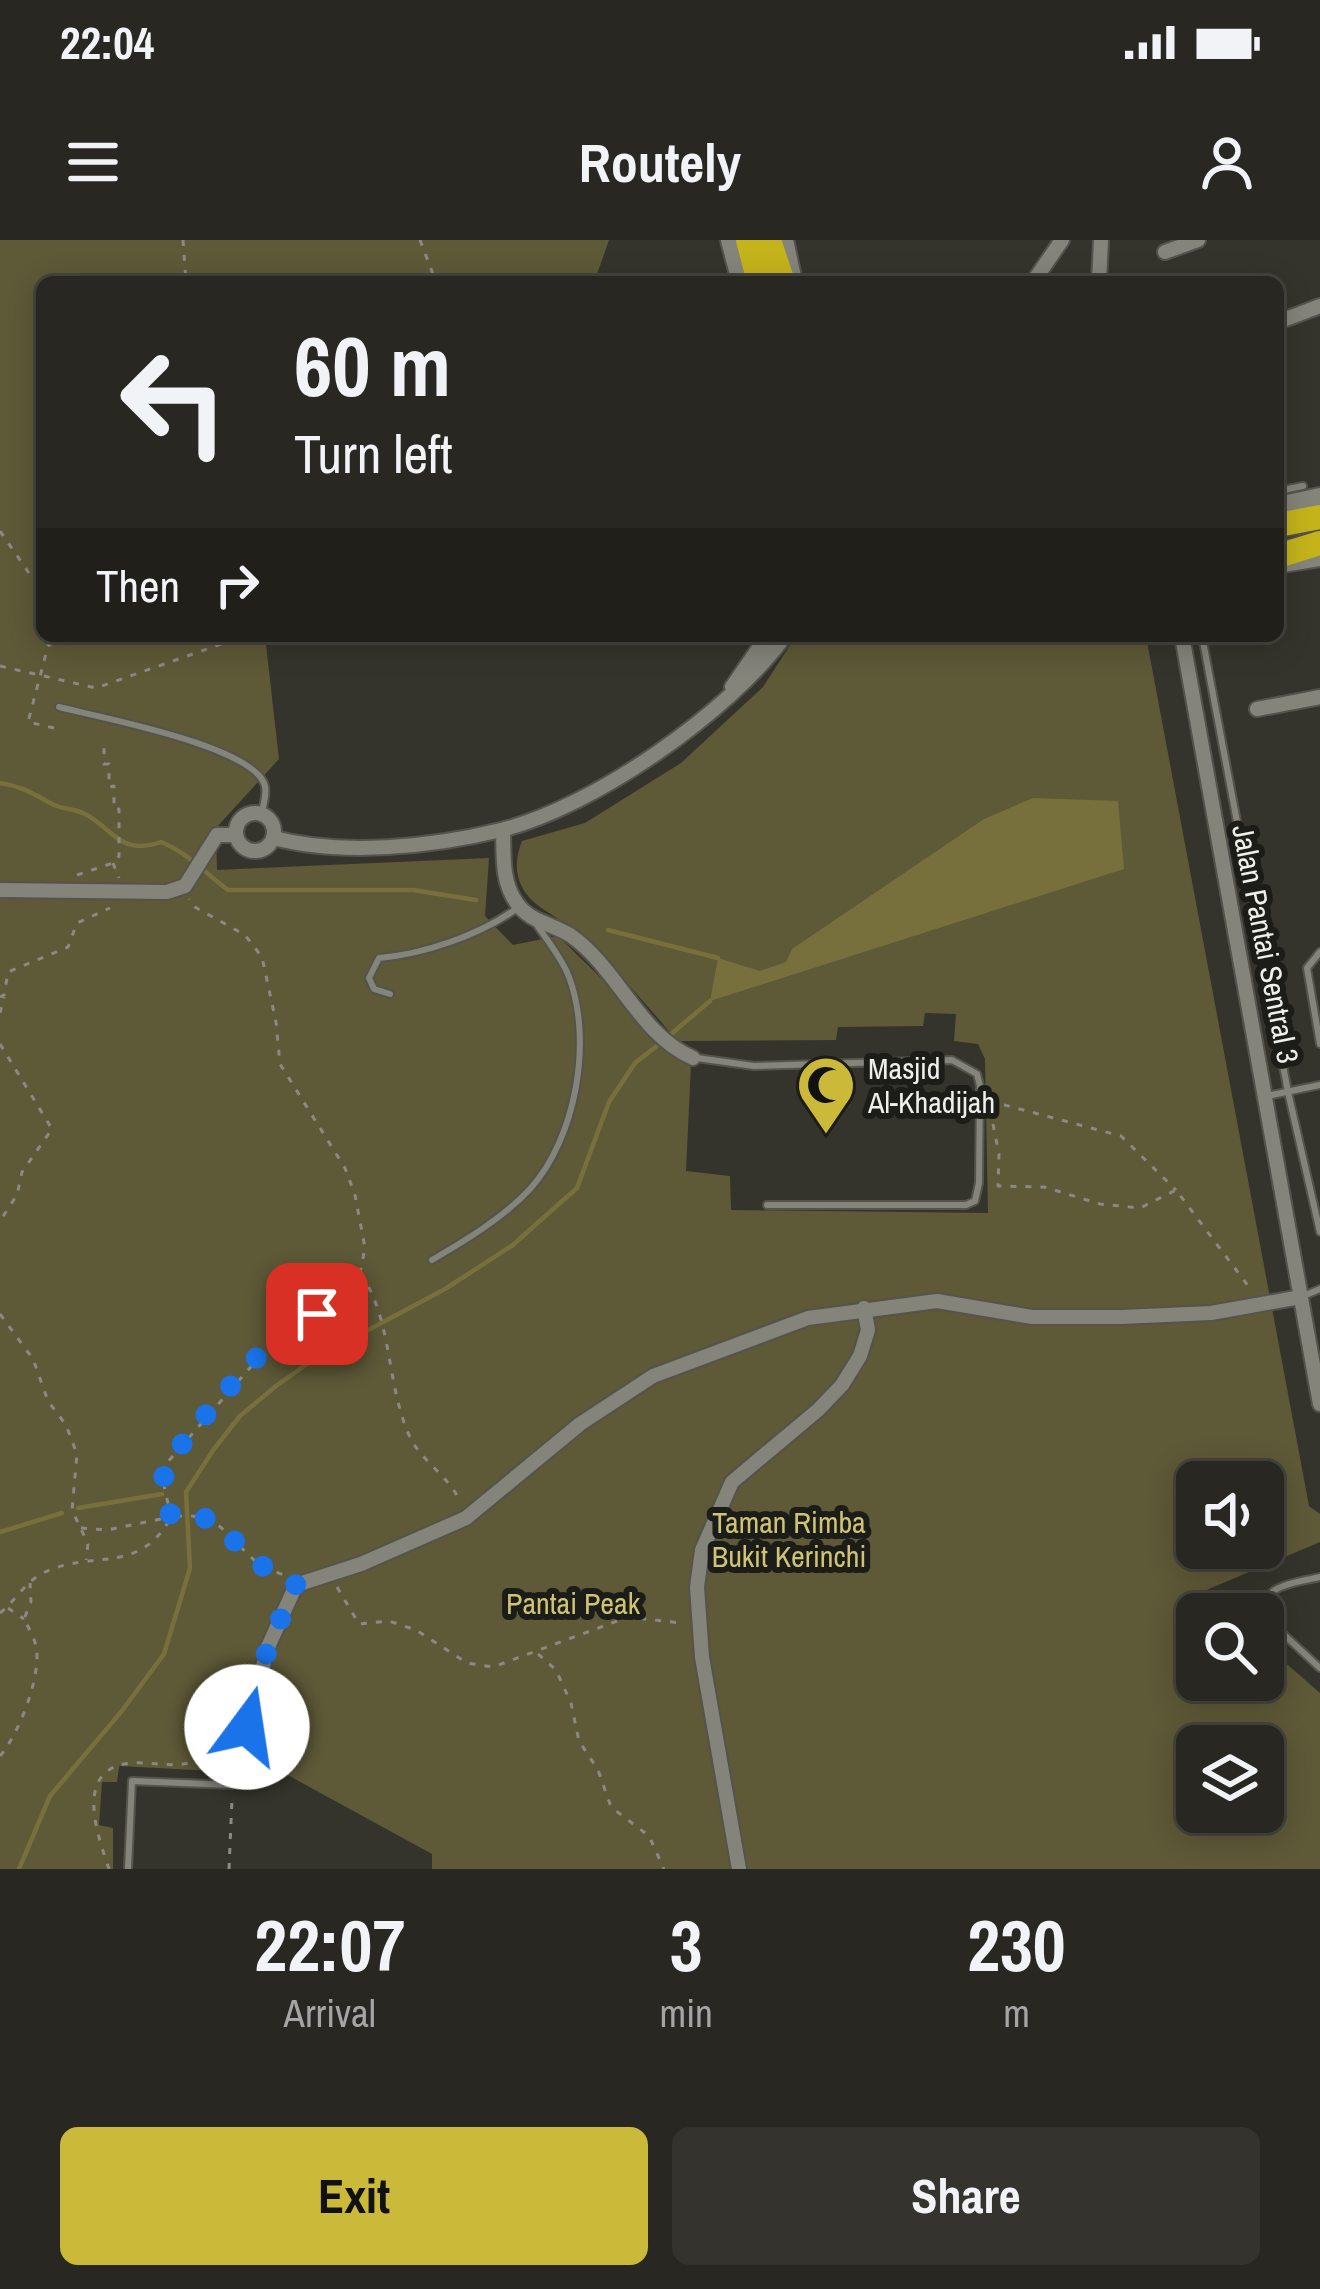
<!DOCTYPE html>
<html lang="en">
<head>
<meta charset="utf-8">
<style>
	:root { --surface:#282721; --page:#34332e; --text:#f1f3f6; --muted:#a5a5a5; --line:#44443f; --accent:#cbba39 }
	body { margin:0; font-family:"Archivo Narrow",sans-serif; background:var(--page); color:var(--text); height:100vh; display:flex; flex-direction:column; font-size:45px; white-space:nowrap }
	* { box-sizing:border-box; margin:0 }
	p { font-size:39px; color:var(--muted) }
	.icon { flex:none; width:66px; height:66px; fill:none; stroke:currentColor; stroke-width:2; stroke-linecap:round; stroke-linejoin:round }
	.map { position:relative; height:1629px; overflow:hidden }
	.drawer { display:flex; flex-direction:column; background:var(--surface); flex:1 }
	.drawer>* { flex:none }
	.guide { position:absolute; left:36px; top:36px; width:1248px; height:366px; border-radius:18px; box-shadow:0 6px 30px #0003,0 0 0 3px var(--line); background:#282721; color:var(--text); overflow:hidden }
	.controls { position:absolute; left:1176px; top:1221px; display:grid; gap:24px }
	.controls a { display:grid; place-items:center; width:108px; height:108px; border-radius:18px; background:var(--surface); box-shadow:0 6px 30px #0003,0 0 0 3px var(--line); font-size:60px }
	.pin { position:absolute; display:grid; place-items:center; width:102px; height:102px; color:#fff; margin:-51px; border-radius:24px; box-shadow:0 6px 18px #0006 }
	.me { position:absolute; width:132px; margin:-66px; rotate:14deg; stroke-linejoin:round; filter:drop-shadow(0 0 9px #0008) }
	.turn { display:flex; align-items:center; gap:42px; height:252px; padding:0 60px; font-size:54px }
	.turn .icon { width:156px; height:156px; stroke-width:2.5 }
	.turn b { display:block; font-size:84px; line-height:102px }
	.then { display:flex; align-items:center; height:114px; padding:0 60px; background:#0003; gap:24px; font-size:45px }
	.eta { display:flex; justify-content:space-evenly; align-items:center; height:204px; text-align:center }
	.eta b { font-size:72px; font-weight:700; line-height:84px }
	.action { display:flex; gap:24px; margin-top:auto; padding:24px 60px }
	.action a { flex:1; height:138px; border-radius:18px; background:var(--accent); color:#111; font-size:48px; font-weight:700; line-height:138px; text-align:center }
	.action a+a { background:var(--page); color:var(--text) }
	.status { display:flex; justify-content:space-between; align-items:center; height:84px; padding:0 60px; background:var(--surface); direction:ltr }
	.status svg { height:33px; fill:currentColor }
	header { display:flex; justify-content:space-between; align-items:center; height:156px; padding:0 60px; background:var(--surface); font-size:54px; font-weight:700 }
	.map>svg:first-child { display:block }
</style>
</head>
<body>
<div class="status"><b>22:04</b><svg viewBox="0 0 49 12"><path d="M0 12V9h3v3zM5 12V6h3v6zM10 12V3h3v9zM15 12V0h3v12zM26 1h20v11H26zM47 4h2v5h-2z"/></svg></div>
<header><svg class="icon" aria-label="menu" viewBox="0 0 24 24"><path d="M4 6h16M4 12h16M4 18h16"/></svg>Routely<svg class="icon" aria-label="person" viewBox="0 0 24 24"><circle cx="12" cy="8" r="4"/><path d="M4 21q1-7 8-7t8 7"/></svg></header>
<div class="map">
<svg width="1320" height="1629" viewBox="0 0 1320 1629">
	<rect width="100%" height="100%" fill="#35342c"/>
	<!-- green -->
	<path fill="#5e5937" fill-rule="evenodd" d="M0,0H609L595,40L587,42H42V396H265L279,519L216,588L217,630L489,618L485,676L513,705L558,696C581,719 606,741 627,766C647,789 662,811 691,824L686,931L730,936L731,970L988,973L985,819L978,804L954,801L956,774L925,773L923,786L838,787L836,800L677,801C643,760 606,717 565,684C549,671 532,666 522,647C514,631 516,617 522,601L585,583L681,523L763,447L796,396H1146L1309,1266L1320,1274V1302L1202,1352L1228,1374H1197V1440H1263V1403L1320,1453V1629H432V1614L251,1515L257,1500L231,1490L213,1531L119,1526L117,1542H102L99,1585L113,1588V1629H0ZM1197,1242H1263V1308H1197ZM1197,1506H1263V1572H1197Z"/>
	<!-- water -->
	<polygon fill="#77703d" points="1033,558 1118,561 1124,629 710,761 718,718 760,731 786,722 792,709 984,579"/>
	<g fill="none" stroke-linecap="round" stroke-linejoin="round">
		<!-- stream -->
		<g stroke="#77703d" stroke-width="4.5">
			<path d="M0,543C22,546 35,555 54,565C63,569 74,569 83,573C112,586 118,617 161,602C188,613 205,633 228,650H413L476,660"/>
			<polyline points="608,690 718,718"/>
			<polyline points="670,795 710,761"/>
			<polyline points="78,1268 162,1254"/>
			<polyline points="0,1292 62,1273"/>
			<polyline points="19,1629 50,1556 121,1472 164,1414 190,1328 186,1252 214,1209 240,1176 276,1146 314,1119 445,1049 513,1005 543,978 577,948 609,862 635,823 658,805"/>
		</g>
		<!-- lane casing -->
		<g stroke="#54534c" stroke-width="10">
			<g id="lane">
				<polyline points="1278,251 1303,246"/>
				<polyline points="1202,396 1288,852 1320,992"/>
				<path d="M59,467C97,477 255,506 265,546C267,554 263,565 262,573"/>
				<polyline points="1320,712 1307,728 1320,804"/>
				<path d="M390,754L374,749L369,738L379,718C425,714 479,695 516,669"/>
				<polyline points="697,818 754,826 952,820 977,834 980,846 979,943 975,961 966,965 767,965"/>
				<polyline points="1267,856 1320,845"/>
				<path d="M432,1020C466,1000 503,978 530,949C576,898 593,801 569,737C562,718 546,699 535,682"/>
				<polyline points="1301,1057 1320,1049"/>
				<path d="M1320,1337C1295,1343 1255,1345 1267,1379L1320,1428"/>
				<polyline points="128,1629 132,1541 232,1545 237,1527"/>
			</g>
		</g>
		<!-- street casing -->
		<g stroke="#54534c" stroke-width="18">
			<g id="street">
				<polyline points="1165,12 1198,0"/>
				<polyline points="1033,42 1062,0"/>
				<polyline points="1099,42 1101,0"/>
				<polyline points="1278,82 1320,66"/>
				<polyline points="1182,396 1320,1164"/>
				<polyline points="732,447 767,396"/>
				<polyline points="1257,469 1320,457"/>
				<circle cx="255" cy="592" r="19"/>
				<path d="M503,590C504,614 501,640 516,662C529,682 551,683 570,695C618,728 639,795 693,818"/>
				<path d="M274,598C342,616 432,607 501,590C592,568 730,472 785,396"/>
				<polyline points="0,650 167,652 185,646 217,595 236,595"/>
				<polyline points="238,1524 268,1407 296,1345 361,1324 466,1278 580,1184 653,1136 808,1078 937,1061 1032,1077 1121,1077 1211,1073 1301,1057"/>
				<polyline points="739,1629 702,1417 697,1347 702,1310 732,1242 818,1170 842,1145 860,1116 868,1090 864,1068"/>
			</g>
		</g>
		<!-- secondary casing -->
		<g stroke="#54534c" stroke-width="22">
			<g id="secondary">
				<polyline points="730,0 741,42"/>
				<polyline points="784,0 793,42"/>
				<polyline points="1278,266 1320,257"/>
				<polyline points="1283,323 1320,317"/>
			</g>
		</g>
		<!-- highway casing -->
		<g stroke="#54534c" stroke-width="28">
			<g id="highway">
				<polyline points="748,0 759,42"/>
				<polyline points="769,0 783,42"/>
				<polyline points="1278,285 1320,277"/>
				<polyline points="1278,316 1320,303"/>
			</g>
		</g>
		<!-- path -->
		<g stroke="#8a8a83" stroke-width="3" stroke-dasharray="6 9" stroke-linecap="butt">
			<polyline points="183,0 186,42"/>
			<polyline points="420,0 436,42"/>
			<polyline points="0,291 42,352"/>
			<polyline points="0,426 96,448 244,396"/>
			<polyline points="54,488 28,482 48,406 63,396"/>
			<polyline points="113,623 119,638"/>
			<polyline points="77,635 113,623 119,616 119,569 114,569 114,546 109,547 109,524 104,524 104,500"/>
			<polyline points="0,757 4,755 8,732 68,707 77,683 110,668"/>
			<polyline points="0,773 4,757"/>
			<polyline points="0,804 52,889 22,932 17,955 0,981"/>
			<polyline points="992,869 997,863 1121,896 1176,950"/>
			<polyline points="993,884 999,914 998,946 1044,947 1100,964 1140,968 1176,950 1252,1051"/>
			<path d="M361,1034C393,1082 386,1143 409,1195C421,1222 449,1235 460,1262"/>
			<polyline points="0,1074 33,1119 48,1161 66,1185 77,1214 72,1270 88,1304 86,1320"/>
			<polyline points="81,1288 107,1290 171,1277 163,1241 166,1224 269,1106 301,1090 350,1049 360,1033 365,1008 355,955 345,928 280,824 276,782 262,717 245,695 193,666 189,659"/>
			<polyline points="337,1347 359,1384 389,1381 416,1390 467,1423 493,1427 628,1377 681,1383"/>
			<polyline points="8,1368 24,1379"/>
			<path d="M0,1373C15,1361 25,1343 41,1334C91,1308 139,1337 171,1277C218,1271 222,1291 252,1318C261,1327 274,1331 286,1336"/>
			<polyline points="538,1414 556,1430 571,1463 579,1501 598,1530 611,1567 649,1596 664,1629"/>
			<path d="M0,1516C19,1494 42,1435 36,1406C34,1397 28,1387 24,1379L31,1362L30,1343"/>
			<path d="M109,1629C99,1599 74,1534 124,1524C145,1520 168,1528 189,1523C209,1518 219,1501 231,1487"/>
			<polyline points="229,1629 232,1559"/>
		</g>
		<!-- lane -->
		<use href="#lane" stroke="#85847b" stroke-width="6"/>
		<!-- street -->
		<use href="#street" stroke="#85847b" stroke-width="14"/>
		<!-- secondary -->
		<use href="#secondary" stroke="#85847b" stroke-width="18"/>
		<!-- highway -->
		<use href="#highway" stroke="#c5b31b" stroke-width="24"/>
	</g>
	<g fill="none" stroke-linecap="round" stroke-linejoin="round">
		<!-- route -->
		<path stroke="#1a73e8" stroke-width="21" stroke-dasharray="0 37.8" d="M247,1487L268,1407L296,1345C283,1334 267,1331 254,1320C222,1293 220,1270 171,1277C168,1262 161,1245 165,1230C169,1215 254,1117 270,1105C286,1093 302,1088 317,1074"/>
	</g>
	<!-- icons -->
	<defs>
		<g id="mosque-pin" transform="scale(3)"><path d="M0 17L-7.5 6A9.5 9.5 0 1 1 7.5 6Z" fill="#cbba39" stroke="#1c1c18"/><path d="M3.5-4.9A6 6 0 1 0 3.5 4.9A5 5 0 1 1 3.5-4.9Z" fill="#111"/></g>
	</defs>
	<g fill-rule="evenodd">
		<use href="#mosque-pin" x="826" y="845"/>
	</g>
	<g text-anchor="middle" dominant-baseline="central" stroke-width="12" stroke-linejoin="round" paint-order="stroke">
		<!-- street labels -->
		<g font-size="30" fill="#f0f0eb" stroke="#1c1c18">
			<text transform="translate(1266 704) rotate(79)">Jalan Pantai Sentral 3</text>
		</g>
		<!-- poi labels -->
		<g font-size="30" fill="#f0f0eb" stroke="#1c1c18" text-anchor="start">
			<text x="868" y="828">Masjid<tspan x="868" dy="34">Al-Khadijah</tspan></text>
		</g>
		<!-- park labels -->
		<g font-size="30" fill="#cec474" stroke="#1c1c18">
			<text x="789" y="1282">Taman Rimba<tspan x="789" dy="34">Bukit Kerinchi</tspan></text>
			<text x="573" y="1363">Pantai Peak</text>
		</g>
	</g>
</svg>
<div class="controls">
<a><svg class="icon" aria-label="sound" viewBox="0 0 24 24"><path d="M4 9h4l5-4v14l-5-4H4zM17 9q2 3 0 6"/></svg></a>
<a><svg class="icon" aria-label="search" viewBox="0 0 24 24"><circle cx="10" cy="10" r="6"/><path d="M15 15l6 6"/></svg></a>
<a><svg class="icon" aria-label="layers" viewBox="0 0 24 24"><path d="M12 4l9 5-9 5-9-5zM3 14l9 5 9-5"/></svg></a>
</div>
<div class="pin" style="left:317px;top:1074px;background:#d93025"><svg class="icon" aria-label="arrive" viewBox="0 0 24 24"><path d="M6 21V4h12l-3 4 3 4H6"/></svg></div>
<svg class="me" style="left:247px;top:1487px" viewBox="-20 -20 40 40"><circle r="19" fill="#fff"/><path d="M0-13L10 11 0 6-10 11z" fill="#1a73e8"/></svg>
<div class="guide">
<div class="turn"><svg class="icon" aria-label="left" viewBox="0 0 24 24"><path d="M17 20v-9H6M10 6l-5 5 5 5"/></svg><div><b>60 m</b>Turn left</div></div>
<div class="then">Then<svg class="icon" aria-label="right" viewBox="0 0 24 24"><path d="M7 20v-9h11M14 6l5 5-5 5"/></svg></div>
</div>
</div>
<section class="drawer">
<div class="eta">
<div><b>22:07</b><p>Arrival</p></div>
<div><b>3</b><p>min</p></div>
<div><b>230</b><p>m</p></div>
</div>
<div class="action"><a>Exit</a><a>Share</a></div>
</section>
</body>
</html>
